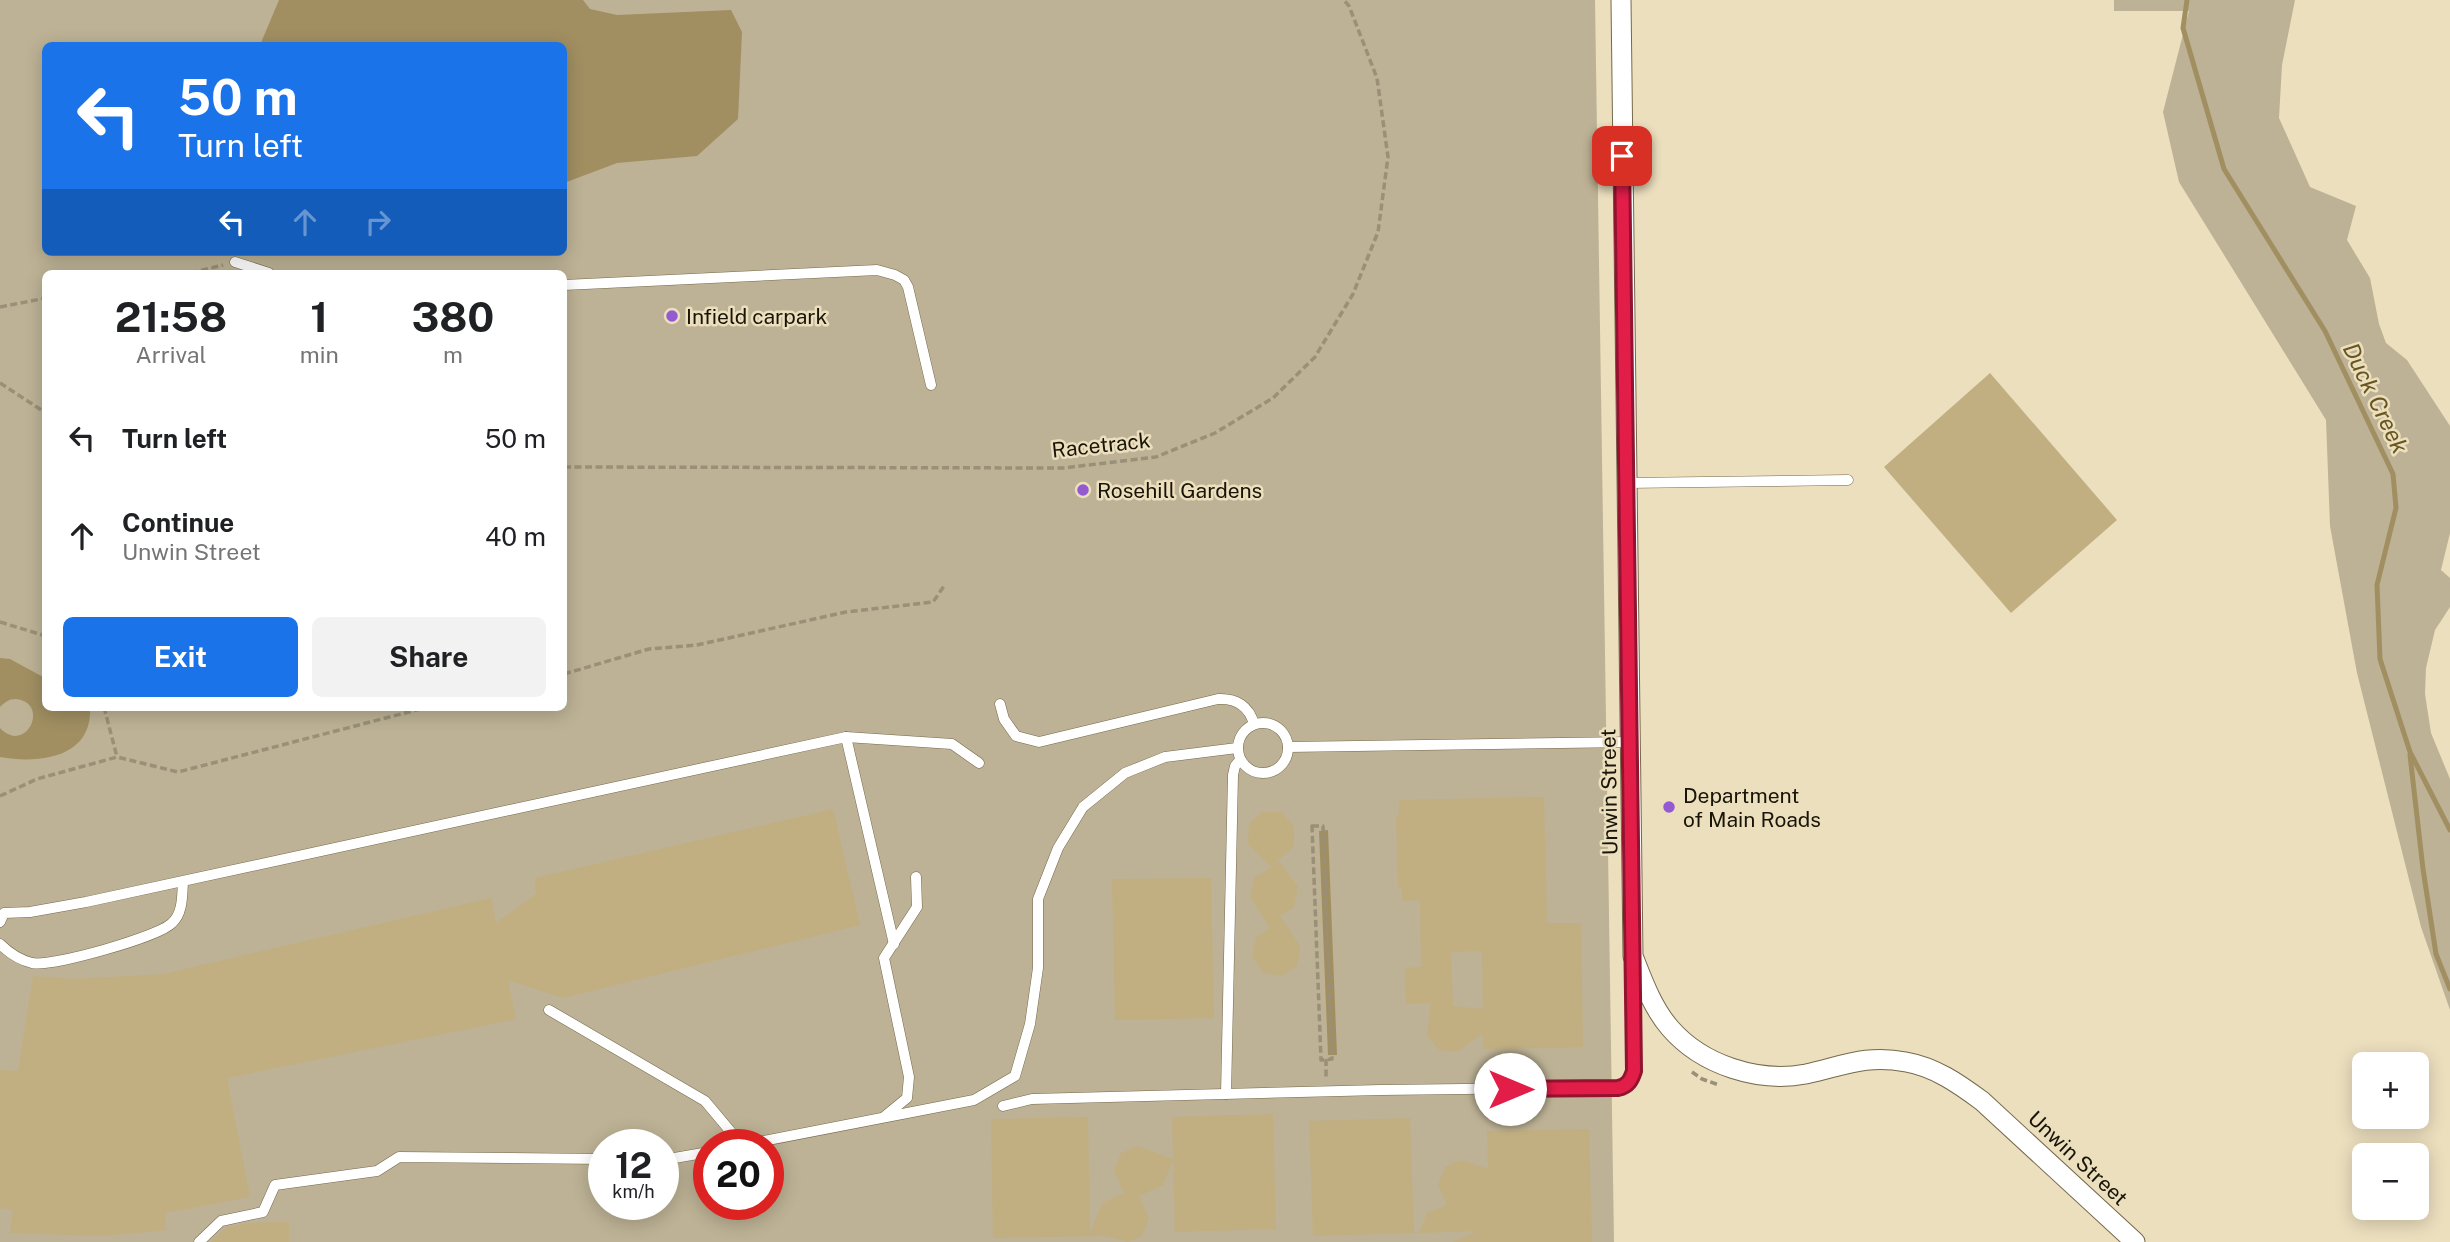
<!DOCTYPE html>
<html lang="en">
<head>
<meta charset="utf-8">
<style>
	:root { --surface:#fff; --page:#f2f2f2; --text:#202124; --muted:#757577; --accent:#1a73e8 }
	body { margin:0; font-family:"Public Sans",sans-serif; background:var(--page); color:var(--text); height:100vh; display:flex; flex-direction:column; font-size:26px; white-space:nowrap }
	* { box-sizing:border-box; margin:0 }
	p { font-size:23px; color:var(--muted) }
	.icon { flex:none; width:38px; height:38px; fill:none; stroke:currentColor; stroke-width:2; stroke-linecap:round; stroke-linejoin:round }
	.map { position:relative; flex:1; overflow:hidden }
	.side { position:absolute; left:42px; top:270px; width:525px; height:441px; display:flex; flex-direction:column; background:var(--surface); border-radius:10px; box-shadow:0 4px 18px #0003 }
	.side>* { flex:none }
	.guide { position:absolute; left:42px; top:42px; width:525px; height:214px; border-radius:10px; box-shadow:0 4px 18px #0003; background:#1a73e8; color:#fff; overflow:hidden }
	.tools { position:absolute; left:2352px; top:1052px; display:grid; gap:14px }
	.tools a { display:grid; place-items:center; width:77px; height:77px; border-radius:10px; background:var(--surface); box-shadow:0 4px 18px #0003; font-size:35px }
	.speed { position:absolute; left:588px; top:1129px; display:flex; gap:14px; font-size:35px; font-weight:700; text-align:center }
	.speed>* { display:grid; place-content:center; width:91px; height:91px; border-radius:50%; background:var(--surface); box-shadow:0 4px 18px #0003; line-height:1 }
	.speed small { font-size:18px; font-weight:400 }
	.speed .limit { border:10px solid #d22; background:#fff; color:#111 }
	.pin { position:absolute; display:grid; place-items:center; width:60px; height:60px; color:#fff; margin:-30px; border-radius:14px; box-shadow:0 4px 10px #0006 }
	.me { position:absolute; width:77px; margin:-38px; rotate:90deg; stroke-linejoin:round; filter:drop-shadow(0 0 5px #0008) }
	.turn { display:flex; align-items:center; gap:24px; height:147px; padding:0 21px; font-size:32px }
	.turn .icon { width:91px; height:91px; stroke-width:2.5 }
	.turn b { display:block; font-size:49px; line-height:60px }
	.lanes { display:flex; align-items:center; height:66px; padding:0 21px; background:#0003; justify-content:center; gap:35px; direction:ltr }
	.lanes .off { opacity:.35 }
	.eta { display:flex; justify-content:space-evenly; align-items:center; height:119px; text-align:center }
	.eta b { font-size:42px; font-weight:700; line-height:49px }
	.cta { display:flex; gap:14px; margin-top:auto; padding:14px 21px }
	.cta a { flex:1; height:80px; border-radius:10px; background:var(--accent); color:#fff; font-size:28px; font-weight:700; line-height:80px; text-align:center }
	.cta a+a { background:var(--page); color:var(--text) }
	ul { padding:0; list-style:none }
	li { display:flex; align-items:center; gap:21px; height:98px; padding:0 21px }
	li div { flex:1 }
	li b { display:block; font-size:26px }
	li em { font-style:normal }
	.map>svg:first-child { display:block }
</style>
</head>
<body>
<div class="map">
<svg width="2450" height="1242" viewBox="0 0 2450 1242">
	<rect width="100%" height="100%" fill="#ecdfbe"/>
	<!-- green -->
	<g fill="#bdb295" fill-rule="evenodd">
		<path d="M0,0H1595L1614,1242H0ZM46,46H564V252H46ZM46,273H564V707H46ZM604,1144H663V1204H604ZM709,1144H768V1204H709Z"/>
		<polygon points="2114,0 2295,0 2282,65 2279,118 2310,187 2356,206 2347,240 2370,278 2379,324 2386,343 2407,360 2450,426 2450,533 2441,570 2450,578 2450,607 2435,630 2426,668 2425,694 2431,733 2450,779 2450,1010 2421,927 2357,673 2330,526 2326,420 2179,182 2163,112 2189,11 2114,11"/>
	</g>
	<!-- water -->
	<g fill="#a18f62">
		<polygon points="279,0 583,0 590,9 617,15 731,10 742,32 738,119 697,156 617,163 564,183 564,46 260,45"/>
		<path d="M0,658L10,659L45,678L46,707H90C93,758 39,764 0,757V728C25,754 48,708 21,700C12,697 6,701 0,707Z"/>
		<polygon points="1328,830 1337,1055 1328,1055 1319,831"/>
	</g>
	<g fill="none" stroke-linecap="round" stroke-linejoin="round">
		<!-- stream -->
		<g stroke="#a18f62" stroke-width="5">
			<polyline points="2187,0 2183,28 2224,169 2325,331 2393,474 2396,508 2377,585 2380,659 2410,752 2450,830"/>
			<polyline points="2410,755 2423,869 2436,954 2450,989"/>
		</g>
	</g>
	<!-- building -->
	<g fill="#c1af81" fill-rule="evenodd">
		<polygon points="1990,373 2117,520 2011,613 1884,467"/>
		<path d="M1544,797L1547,923H1581L1583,1047L1483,1049V1033L1457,1052L1439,1050L1427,1035L1431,1003L1406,1004L1405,968L1421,967L1420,900L1402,901V887H1398L1396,815H1399V800ZM1482,951L1483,1009L1453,1006L1451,952Z"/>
		<polygon points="833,809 860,925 563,998 508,980 516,1019 227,1078 250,1197 165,1213 166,1230 104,1236 10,1233 13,1210 0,1208 0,1070 18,1071 33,976 73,979 164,974 491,898 496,923 536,894 535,878"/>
		<polygon points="1262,812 1281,812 1294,826 1294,846 1271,867 1279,861 1298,887 1294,907 1280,916 1300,946 1297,966 1282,976 1263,973 1252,956 1256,937 1270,928 1250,897 1254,878 1271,867 1248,844 1249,824"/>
		<polygon points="1211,878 1214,1018 1115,1020 1112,879"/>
		<polygon points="1273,1114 1276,1229 1175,1232 1173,1160 1163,1185 1139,1196 1149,1218 1142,1236 1128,1242 1106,1236 993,1238 991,1119 1088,1117 1090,1233 1102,1203 1124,1193 1114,1171 1121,1153 1138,1146 1173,1159 1172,1117"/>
		<polygon points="1410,1118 1414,1233 1313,1236 1309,1121"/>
		<polygon points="1589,1129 1592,1242 1453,1242 1478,1231 1419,1233 1427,1213 1447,1205 1438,1185 1445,1167 1461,1160 1488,1169 1487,1131"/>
		<polygon points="289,1222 289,1242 210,1242 227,1227 247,1223"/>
	</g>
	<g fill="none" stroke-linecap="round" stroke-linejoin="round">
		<!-- lane casing -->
		<g stroke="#75694b" stroke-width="11">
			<g id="lane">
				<polyline points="235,262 269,273"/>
				<polyline points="564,285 877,270 895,275 904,280 908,287 931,385"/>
				<polyline points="1627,483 1848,480"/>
				<path d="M1000,704L1004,719L1016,736L1039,742L1218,699C1236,698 1249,706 1254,724"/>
				<circle cx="1263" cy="748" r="25"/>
				<polyline points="846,737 952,744 979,763"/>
				<polyline points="1288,747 1632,742"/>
				<polyline points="0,922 4,913 30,912 86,902 846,737 894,944"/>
				<path d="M0,944C9,953 20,960 32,963C52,967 158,937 172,923C183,913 182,896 183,882"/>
				<polyline points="549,1010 705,1101 741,1144"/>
				<polyline points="1226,1094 1233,775 1235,766 1240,760"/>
				<polyline points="1003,1106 1032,1099 1381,1090 1625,1087 1634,1071 1634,971"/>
				<polyline points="885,1116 907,1098 909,1077 884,958 917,907 916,877"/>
				<polyline points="748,1144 974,1100 1015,1076 1030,1024 1038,968 1038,899 1058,848 1083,807 1125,773 1165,757 1237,748"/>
				<polyline points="663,1160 709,1152"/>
				<polyline points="199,1242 221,1221 263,1212 275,1185 377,1171 399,1157 604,1159"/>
			</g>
		</g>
		<!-- street casing -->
		<g stroke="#75694b" stroke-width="21">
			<path id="street" d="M1621,0L1633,956C1643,981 1652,1007 1670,1028C1702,1065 1758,1083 1806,1074C1843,1066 1866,1054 1906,1062C1935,1067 1959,1084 1982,1101L2135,1242"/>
		</g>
		<!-- path -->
		<g stroke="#999077" stroke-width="3.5" stroke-dasharray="7 3.5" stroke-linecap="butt">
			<polyline points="191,273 223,265"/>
			<polyline points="0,307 46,298"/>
			<polyline points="0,383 46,413"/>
			<polyline points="564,467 1063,468 1156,457 1215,433 1273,398 1315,357 1353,294 1378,232 1388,157 1377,78 1349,6 1344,0"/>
			<polyline points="0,622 46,636"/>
			<polyline points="564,674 649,649 697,645 846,612 933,602 944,586"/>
			<polyline points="104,707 117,757"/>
			<polyline points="0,796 37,779 117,757 178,772 428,707"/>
			<polygon points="1312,826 1323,826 1332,1059 1321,1060"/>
			<polyline points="1326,1059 1326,1078"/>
			<polyline points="1692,1072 1702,1079 1719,1085"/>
		</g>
		<!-- lane -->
		<use href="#lane" stroke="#fff" stroke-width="10"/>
		<!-- street -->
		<use href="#street" stroke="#fff" stroke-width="19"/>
	</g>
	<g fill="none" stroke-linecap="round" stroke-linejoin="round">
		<!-- route casing -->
		<g stroke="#92132f" stroke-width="18">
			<path id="route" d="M1510,1089L1618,1088C1628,1086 1631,1080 1634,1071L1622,156"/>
		</g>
		<!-- route -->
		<use href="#route" stroke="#e11d48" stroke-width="12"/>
	</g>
	<!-- markers -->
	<g fill="#935ad2" stroke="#ecdfbe" stroke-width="2.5">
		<circle cx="672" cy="316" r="7"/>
		<circle cx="1083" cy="490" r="7"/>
		<circle cx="1669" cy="807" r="7"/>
	</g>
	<g text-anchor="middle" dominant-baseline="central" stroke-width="5" stroke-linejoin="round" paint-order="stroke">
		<!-- poi labels -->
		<g font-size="21" fill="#181408" stroke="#ecdfbe" text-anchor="start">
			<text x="686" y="316">Infield carpark</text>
			<text x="1097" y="490">Rosehill Gardens</text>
			<text x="1683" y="795">Department<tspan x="1683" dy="24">of Main Roads</tspan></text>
		</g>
		<!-- street labels -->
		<g font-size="21" fill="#181408" stroke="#ecdfbe">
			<text transform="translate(1101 445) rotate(-6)">Racetrack</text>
			<text transform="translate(1609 792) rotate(-91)">Unwin Street</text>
			<text transform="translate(2078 1158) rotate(43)">Unwin Street</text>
		</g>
		<!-- water labels -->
		<g font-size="23" font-style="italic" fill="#68551f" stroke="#ecdfbe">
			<text transform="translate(2376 398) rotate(64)">Duck Creek</text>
		</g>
	</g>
</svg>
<div class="tools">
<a>+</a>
<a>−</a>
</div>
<div class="speed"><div>12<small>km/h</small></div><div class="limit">20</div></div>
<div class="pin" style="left:1622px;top:156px;background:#d93025"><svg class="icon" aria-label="arrive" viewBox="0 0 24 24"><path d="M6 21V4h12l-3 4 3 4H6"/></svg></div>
<svg class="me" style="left:1510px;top:1089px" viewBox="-20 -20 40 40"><circle r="19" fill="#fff"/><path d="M0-13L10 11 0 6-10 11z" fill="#e11d48"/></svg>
<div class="guide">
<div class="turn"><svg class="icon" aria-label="left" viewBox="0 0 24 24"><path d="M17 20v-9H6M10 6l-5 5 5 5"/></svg><div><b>50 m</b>Turn left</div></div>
<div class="lanes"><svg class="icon" aria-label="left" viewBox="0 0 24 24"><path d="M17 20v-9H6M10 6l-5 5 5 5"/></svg><svg class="icon off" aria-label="ahead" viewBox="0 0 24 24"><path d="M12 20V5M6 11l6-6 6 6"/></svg><svg class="icon off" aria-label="right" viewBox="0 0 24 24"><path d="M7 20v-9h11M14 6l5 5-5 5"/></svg></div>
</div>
<section class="side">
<div class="eta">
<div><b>21:58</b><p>Arrival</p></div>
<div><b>1</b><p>min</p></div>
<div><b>380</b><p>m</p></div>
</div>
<ul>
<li><svg class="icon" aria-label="left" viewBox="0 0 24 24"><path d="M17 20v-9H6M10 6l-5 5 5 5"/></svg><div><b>Turn left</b></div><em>50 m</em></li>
<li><svg class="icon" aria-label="ahead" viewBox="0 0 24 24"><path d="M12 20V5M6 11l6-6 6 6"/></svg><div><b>Continue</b><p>Unwin Street</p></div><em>40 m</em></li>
</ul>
<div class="cta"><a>Exit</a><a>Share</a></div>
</section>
</div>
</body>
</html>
